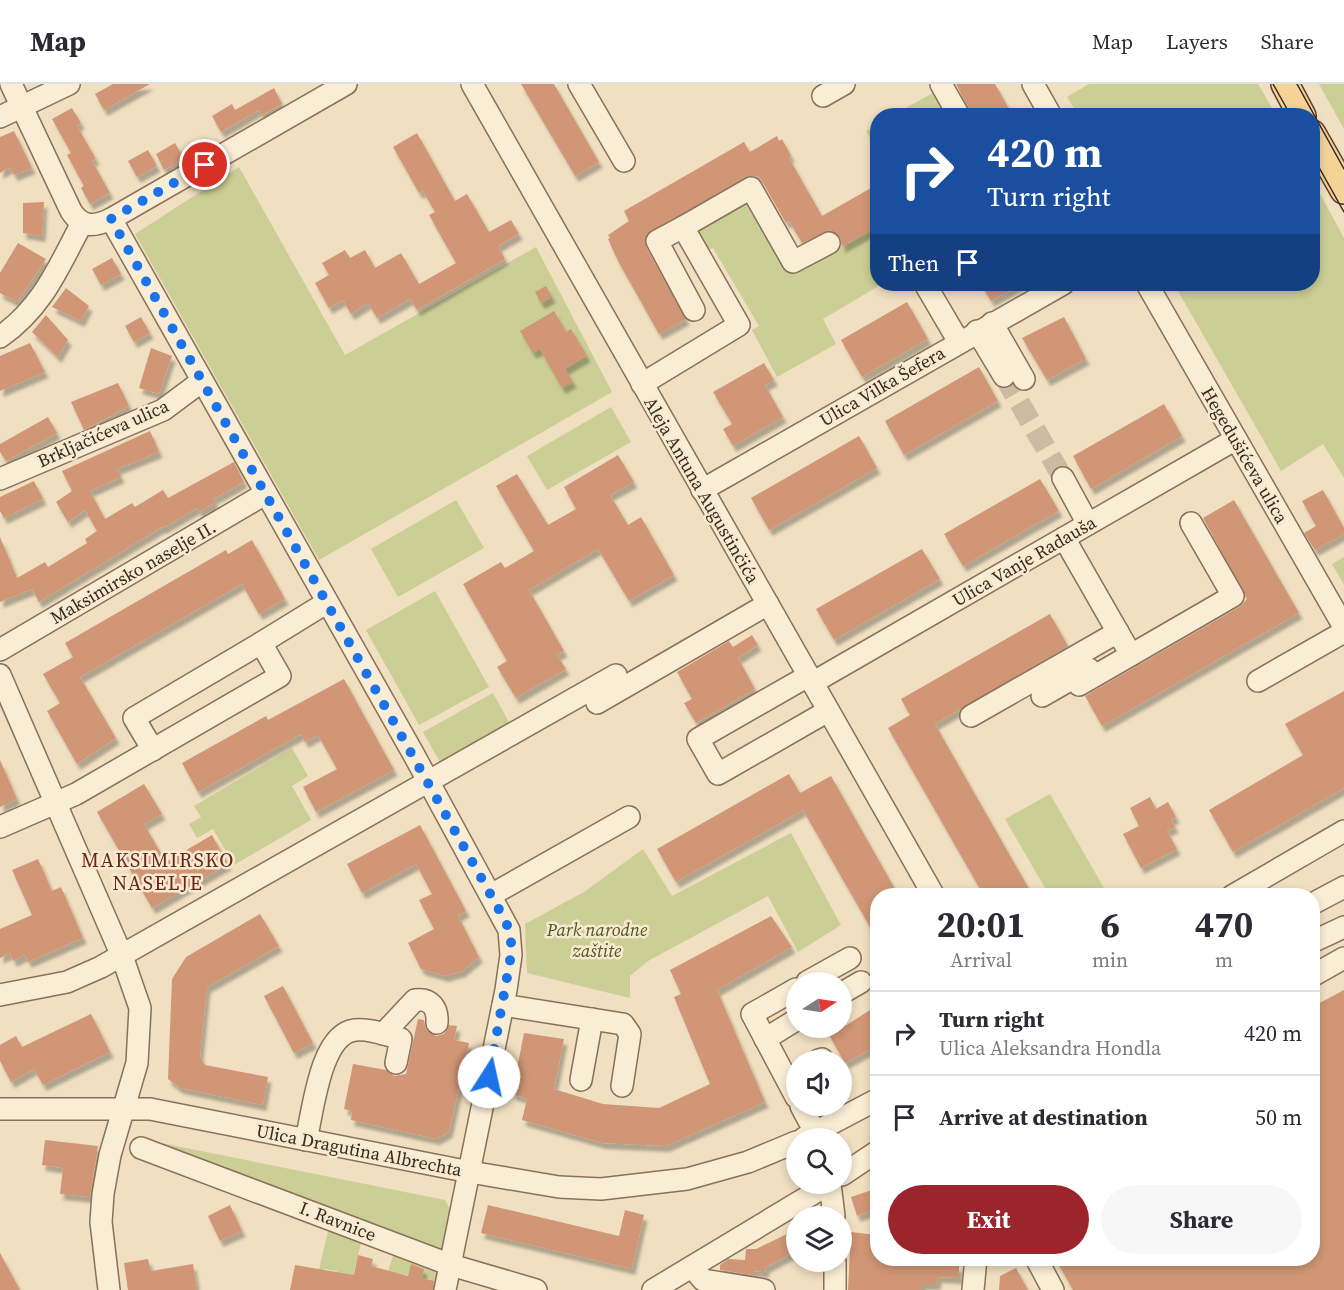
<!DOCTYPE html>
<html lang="en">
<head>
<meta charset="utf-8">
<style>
	:root { --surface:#fff; --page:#f7f7f7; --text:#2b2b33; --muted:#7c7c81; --line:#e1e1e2; --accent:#9c252c }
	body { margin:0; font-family:"Source Serif 4",serif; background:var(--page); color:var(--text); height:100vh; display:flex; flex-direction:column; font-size:22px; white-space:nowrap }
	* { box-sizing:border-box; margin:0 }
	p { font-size:20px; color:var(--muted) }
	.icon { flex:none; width:33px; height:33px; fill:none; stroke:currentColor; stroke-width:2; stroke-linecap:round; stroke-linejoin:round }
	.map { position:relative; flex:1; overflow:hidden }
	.side { position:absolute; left:870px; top:804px; width:450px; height:378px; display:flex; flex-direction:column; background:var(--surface); border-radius:24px; box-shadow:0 3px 9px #0003 }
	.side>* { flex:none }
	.hud { position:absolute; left:870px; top:24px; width:450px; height:183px; border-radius:24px; box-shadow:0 3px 9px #0003; background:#1a4fa0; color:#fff; overflow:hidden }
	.needle { width:39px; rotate:78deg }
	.fabs { position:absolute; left:786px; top:888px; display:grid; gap:12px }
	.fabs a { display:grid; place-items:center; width:66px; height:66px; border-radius:50%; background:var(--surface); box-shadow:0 3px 9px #0003; font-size:30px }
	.pin { position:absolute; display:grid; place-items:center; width:51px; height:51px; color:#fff; margin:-26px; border:3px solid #fff; border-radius:50%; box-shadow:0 2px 6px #0007 }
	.me { position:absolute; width:66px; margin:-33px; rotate:10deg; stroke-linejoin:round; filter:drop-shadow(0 0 4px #0008) }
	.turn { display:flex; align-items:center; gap:21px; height:126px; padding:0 18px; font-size:27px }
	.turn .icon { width:78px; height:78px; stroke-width:2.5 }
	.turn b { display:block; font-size:42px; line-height:51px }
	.then { display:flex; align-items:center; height:57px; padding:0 18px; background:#0003; gap:12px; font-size:22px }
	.eta { display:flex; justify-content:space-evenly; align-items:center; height:102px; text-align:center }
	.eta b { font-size:36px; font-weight:700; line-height:42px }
	.cta { display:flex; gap:12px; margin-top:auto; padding:12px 18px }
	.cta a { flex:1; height:69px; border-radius:36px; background:var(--accent); color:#fff; font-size:24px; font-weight:700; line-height:69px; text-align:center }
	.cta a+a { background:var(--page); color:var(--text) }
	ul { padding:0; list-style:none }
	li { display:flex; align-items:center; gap:18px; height:84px; padding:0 18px; border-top:2px solid var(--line) }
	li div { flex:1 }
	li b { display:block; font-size:22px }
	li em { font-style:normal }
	header { display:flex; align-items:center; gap:36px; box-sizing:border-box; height:84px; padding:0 30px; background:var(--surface); border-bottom:2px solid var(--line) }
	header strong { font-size:28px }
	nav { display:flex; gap:33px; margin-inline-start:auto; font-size:21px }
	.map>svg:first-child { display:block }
</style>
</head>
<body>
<header>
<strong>Map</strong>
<nav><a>Map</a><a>Layers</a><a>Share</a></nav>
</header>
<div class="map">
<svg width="1344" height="1206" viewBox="0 0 1344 1206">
	<defs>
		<filter id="shadow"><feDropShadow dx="3.5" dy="6" stdDeviation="1.5" flood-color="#0004"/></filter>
	</defs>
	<rect width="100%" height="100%" fill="#f0dfc1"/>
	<!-- green -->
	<g fill="#cbce95">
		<polygon points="1089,0 1258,0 1276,31 1078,31 1067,13"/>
		<polygon points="1319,0 1344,0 1344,45"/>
		<polygon points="933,9 946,31 893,31"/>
		<polygon points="877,41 877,67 866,47"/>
		<polygon points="239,83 345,271 536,163 612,308 319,476 135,150"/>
		<polygon points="1313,97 1344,154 1344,394 1323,360 1281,387 1174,200 1312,200"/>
		<polygon points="747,120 752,122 788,185 840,160 842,163 877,143 878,200 882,200 823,235 836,260 777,293 752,246 759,242 713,164 702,168 696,149 698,146 738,122"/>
		<polygon points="611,323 631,358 547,406 527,372"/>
		<polygon points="456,416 484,464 398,513 371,465"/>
		<polygon points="1344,473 1344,501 1332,480"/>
		<polygon points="435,507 489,603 419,641 366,546"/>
		<polygon points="493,609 511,642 441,680 423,648"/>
		<polygon points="292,664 308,692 292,702 311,736 234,781 213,745 197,754 189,740 201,733 194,722"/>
		<polygon points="1050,710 1108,811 1049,811 1005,735"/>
		<polygon points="791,749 841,841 798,868 768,812 648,877 630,892 630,914 527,889 525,840 584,808 643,765 672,812"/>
		<polygon points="141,1055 445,1116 451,1127 442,1170"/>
		<polygon points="329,1143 362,1155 354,1188 362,1190 336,1194 337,1187 324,1185 323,1192 318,1190"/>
		<polygon points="395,1166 435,1183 437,1191 433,1206 431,1196 397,1189 382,1206"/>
	</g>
	<!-- building -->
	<g fill="#d09675" filter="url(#shadow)">
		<polygon points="113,0 150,0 104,26 95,10"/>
		<polygon points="521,0 554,0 599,78 575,92"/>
		<polygon points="956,0 995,0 1013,32 972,32"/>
		<polygon points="274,4 282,20 262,31 259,26 221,48 212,32 232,20 235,26"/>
		<polygon points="72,24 81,39 77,42 96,75 92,77 110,109 90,120 81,104 84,102 67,71 71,69 52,35"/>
		<polygon points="14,47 32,84 14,91 10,83 0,89 0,53"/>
		<polygon points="417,49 455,117 467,110 489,148 511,136 519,150 498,162 505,175 417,226 410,215 377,234 368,219 351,230 343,216 329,224 315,199 329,191 322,179 345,166 350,174 365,166 375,184 401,169 419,200 456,179 429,131 435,128 423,107 419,109 393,63"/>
		<polygon points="777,52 779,57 782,55 791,72 789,74 822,132 878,100 878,143 842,163 840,153 830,146 802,159 789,137 786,139 759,92 745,93 646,151 646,163 686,235 659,250 618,177 608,155 610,154 608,151 629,137 624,127 744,58 750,68"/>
		<polygon points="175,59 184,75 164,86 156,70"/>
		<polygon points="148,66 157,82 137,93 128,77"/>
		<polygon points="44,118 42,152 23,149 23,119"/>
		<polygon points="18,159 46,175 17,218 0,209 0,189"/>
		<polygon points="112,174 121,190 101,201 92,185"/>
		<polygon points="981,200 1021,200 991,217"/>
		<polygon points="546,202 552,213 541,219 535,208"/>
		<polygon points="66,204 89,222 81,237 52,223"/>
		<polygon points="907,218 928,255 862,293 841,256"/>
		<polygon points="554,227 566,248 571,245 587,272 565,285 573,298 562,304 540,265 533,269 520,247"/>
		<polygon points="46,231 68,256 58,273 32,248"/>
		<polygon points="141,233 150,249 134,258 125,242"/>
		<polygon points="1064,233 1086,275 1047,296 1022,254"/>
		<polygon points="30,259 45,288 0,307 0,272"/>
		<polygon points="151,264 172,272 159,310 139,304"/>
		<polygon points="764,279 774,296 765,301 783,333 733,362 723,345 732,340 713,308"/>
		<polygon points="979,283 998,317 904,371 885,337"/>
		<polygon points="118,299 129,322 84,346 71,318"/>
		<polygon points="1164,320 1182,352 1091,405 1073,372"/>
		<polygon points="48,333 57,349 6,377 0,368 0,360"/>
		<polygon points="150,347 159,368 117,385 121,393 90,407 105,435 132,419 135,423 163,406 168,414 234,378 244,398 213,415 215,419 199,428 197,424 163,444 162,443 39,518 32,505 0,518 0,453 17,494 45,478 48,483 87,459 85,455 97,447 85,426 68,438 56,418 72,407 62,387"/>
		<polygon points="859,352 877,384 769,446 751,414"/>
		<polygon points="618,371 634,398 610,411 628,441 641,433 674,491 629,517 598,465 529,506 564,567 557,571 566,585 516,614 497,583 507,577 463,500 501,478 505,484 534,467 496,402 517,390 548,441 576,425 564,403"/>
		<polygon points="1040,395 1059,427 963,482 944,450"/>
		<polygon points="34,397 43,415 4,434 0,427 0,413"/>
		<polygon points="1323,406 1344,444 1344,450 1315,466 1304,449 1316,442 1302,417"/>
		<polygon points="1234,416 1299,529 1102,642 1085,612 1239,523 1247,515 1203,434"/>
		<polygon points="252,456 285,515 259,530 242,500 80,593 116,654 77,680 47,627 60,619 43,590 73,573 65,559 226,466 228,470"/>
		<polygon points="922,465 940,495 834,556 816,525"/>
		<polygon points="1050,530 1068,562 935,640 1033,812 984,812 888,644 910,631 901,615"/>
		<polygon points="752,551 758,561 738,574 755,605 696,639 684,619 692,615 677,588 729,557 733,563"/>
		<polygon points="344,595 394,686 316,728 303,703 337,685 318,651 305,658 301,650 198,708 182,679 266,632 268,636"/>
		<polygon points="1344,607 1344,704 1233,768 1209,726 1303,671 1285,640"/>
		<polygon points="0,676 17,715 0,723"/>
		<polygon points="789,690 800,709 831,692 899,812 878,812 878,857 803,726 676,798 657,765"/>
		<polygon points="144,700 162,730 144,740 166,778 212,751 228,780 152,824 97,728"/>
		<polygon points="1150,713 1156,725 1168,718 1176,733 1171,736 1175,743 1167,747 1177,765 1141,784 1123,750 1139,742 1130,724"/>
		<polygon points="420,741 466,827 458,832 479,873 462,887 445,892 421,885 408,859 434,845 419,816 432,810 416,780 362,809 347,780"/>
		<polygon points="38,775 52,807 61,803 83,854 28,878 25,871 13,877 10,869 0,874 0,845 32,831 12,786"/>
		<polygon points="260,830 279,862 207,903 200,972 205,981 268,993 263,1021 180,1004 168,995 172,895 186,873"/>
		<polygon points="771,832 792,863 717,906 765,1018 666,1062 602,1059 522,1036 527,1015 512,1010 524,949 564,955 554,1005 603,1020 659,1024 710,1000 674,913 681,910 670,886"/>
		<polygon points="283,902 313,959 294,969 264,912"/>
		<polygon points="1344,906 1344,1206 1073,1206 1055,1174 1312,1174 1312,923"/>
		<polygon points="878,921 878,961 845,979 828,949 842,944"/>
		<polygon points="91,930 110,968 43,1001 34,985 11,998 0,977 0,961 16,952 22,963"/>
		<polygon points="418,935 424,936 426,946 436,952 444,950 449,941 457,942 454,956 469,959 449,1048 436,1055 351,1036 352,1027 344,1025 353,980 386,986 394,992 406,990"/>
		<polygon points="45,1056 98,1062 90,1113 60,1110 63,1084 42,1081"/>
		<polygon points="878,1104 878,1124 857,1132 851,1113"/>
		<polygon points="230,1121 242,1147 220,1157 208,1132"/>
		<polygon points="488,1121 619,1152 625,1126 644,1131 632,1185 481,1149"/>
		<polygon points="851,1148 876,1151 873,1174 932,1174 931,1181 959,1182 959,1194 938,1193 937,1200 922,1200 922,1206 848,1206"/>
		<polygon points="787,1150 796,1167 766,1183 765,1188 754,1187 754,1191 720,1186 720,1181 728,1175 745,1176 746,1165 756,1165"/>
		<polygon points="0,1169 20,1206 0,1206"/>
		<polygon points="358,1171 373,1175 371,1182 408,1192 411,1180 424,1185 422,1194 434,1197 433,1206 290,1206 295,1181 354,1191"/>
		<polygon points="148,1175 151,1187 193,1180 197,1206 128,1206 124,1179"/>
		<polygon points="1016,1184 1028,1206 999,1206 1000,1192"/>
	</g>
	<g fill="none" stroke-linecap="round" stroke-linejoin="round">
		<!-- minor-tunnel -->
		<polyline stroke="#cbbba0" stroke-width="21" stroke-dasharray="21 10" stroke-linecap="butt" points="1004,292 1063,394"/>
		<!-- minor casing -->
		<g stroke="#8a7058" stroke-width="24">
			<g id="minor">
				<path d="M11,0L71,127C82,144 94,143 111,135L346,0"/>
				<polyline points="472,0 934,812"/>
				<polyline points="579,0 624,77"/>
				<polyline points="941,0 959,32"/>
				<polyline points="1033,0 1051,32"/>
				<polyline points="823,12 844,0"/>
				<polyline points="0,33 69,0"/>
				<polyline points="111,135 414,671 509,846 511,871 506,906 445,1206"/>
				<polyline points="683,143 657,157 694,226"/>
				<polyline points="925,200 959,258"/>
				<polyline points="1147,200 1344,543"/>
				<polyline points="992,239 1024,295"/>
				<polyline points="977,247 1004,292"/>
				<path d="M0,253C43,223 58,184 82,139"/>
				<polyline points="642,300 739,241 683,143 751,104 793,178 829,159"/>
				<polyline points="1063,394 1088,440"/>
				<polyline points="0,395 163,326 202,297"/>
				<polyline points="702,406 1063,200"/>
				<polyline points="1064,454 1131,571 1079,601"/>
				<polyline points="0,566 265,410"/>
				<polyline points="1131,571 1233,512 1191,439"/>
				<polyline points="0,591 122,872 140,924 137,979 110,1071 103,1110 101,1138 109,1206"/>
				<polyline points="808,592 698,655 718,690 828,627"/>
				<polyline points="1258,597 1344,548"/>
				<polyline points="812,599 1236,355"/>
				<polyline points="1042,612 1089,585"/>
				<polyline points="597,619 768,520"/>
				<polyline points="971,632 1118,548"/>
				<polyline points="153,666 134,634 261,559"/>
				<polyline points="0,743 76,710 280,592 261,559 326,519"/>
				<polyline points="491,811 629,733"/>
				<polyline points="1232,812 1344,747"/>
				<polyline points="1312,820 1344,803"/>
				<polyline points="1312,858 1344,843"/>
				<polyline points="1312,892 1344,874"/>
				<polyline points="807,898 850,874"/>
				<polyline points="796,905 752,930 796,1013"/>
				<polyline points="842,909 861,898"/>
				<polyline points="0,911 67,898 101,883 616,591"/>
				<polyline points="503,921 623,940 630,950 622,1002"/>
				<path d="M383,950L415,916C431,914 438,924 437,939"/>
				<polyline points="765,955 796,936"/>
				<polyline points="819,976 822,975"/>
				<polyline points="581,996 592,935"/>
				<polyline points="801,1022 815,1048"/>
				<polyline points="0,1025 150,1025 470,1088 559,1103 601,1105 687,1095 748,1078 796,1058"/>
				<polyline points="804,1054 878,1015"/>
				<path d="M306,1056C313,1028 320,950 355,946C370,944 386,951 401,955L396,979"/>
				<polyline points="141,1064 451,1181 536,1206"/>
				<polyline points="842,1091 878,1067"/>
				<polyline points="830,1100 834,1132"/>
				<polyline points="1036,1174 1053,1206"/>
				<polyline points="692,1183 703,1196 764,1206"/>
				<polyline points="653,1206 829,1100"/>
				<polyline points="835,1206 835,1178"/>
				<polyline points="973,1206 976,1174"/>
			</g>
		</g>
		<!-- major casing -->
		<g stroke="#583e2c" stroke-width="30">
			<g id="major">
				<polyline points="1285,0 1302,32"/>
				<polyline points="1312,50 1344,106"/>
			</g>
		</g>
		<!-- minor -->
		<use href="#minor" stroke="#faedd5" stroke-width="21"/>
		<!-- major -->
		<use href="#major" stroke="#f5d397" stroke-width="27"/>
		<!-- tram -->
		<g stroke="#39291d" stroke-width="1.5">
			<polyline points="1273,0 1291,32"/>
			<polyline points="1297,0 1344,85"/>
			<polyline points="1312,71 1344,128"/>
		</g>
	</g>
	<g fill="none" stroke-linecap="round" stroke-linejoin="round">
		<!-- route -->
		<polyline stroke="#1a73e8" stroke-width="10" stroke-dasharray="0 18" points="205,81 111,135 506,838 511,854 511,871 489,993"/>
	</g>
	<g text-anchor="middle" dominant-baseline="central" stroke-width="5" stroke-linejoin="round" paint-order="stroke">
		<!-- street labels -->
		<g font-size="18" fill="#39291d" stroke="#f7ead1">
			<text transform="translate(882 302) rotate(-30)">Ulica Vilka Šefera</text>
			<text transform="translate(103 349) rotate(-24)">Brkljačićeva ulica</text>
			<text transform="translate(1245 371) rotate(60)">Hegedušićeva ulica</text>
			<text transform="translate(702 406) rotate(60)">Aleja Antuna Augustinčića</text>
			<text transform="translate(1024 477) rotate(-30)">Ulica Vanje Radauša</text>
			<text transform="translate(133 488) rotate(-30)">Maksimirsko naselje II.</text>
			<text transform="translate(359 1066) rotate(11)">Ulica Dragutina Albrechta</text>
			<text transform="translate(338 1137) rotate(21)">I. Ravnice</text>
		</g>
		<!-- park labels -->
		<g font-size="18" font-style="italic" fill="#4c5722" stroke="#f7ead1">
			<text x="597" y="845">Park narodne<tspan x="597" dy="21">zaštite</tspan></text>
		</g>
		<!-- neighbourhood labels -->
		<g font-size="20" letter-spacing="1.5" fill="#68261a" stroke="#f7ead1">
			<text x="158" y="776">MAKSIMIRSKO<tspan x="158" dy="23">NASELJE</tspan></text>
		</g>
	</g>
</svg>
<div class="fabs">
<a><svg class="needle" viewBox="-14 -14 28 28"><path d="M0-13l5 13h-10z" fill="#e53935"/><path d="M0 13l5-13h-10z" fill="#7c7c81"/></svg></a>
<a><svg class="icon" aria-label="sound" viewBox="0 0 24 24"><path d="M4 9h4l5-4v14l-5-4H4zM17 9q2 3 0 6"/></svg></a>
<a><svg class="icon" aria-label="search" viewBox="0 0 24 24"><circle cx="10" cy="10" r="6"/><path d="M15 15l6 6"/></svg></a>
<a><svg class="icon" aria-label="layers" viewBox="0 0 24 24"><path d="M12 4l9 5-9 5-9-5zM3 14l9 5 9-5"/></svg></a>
</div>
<div class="pin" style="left:205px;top:81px;background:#d93025"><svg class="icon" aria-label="arrive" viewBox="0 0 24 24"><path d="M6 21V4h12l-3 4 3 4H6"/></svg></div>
<svg class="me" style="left:489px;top:993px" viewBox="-20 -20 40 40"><circle r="19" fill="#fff"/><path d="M0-13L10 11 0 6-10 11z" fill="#1a73e8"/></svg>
<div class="hud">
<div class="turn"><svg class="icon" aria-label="right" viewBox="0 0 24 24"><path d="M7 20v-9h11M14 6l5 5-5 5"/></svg><div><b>420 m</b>Turn right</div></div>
<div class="then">Then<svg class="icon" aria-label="arrive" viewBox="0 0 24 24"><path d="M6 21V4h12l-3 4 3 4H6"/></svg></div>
</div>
<section class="side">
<div class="eta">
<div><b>20:01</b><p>Arrival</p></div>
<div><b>6</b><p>min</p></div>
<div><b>470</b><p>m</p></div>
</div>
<ul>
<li><svg class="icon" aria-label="right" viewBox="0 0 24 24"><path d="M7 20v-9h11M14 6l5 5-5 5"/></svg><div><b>Turn right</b><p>Ulica Aleksandra Hondla</p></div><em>420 m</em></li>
<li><svg class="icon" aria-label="arrive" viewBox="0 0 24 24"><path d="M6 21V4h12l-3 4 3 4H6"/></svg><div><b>Arrive at destination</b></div><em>50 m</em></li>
</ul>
<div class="cta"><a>Exit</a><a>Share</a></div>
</section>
</div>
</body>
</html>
